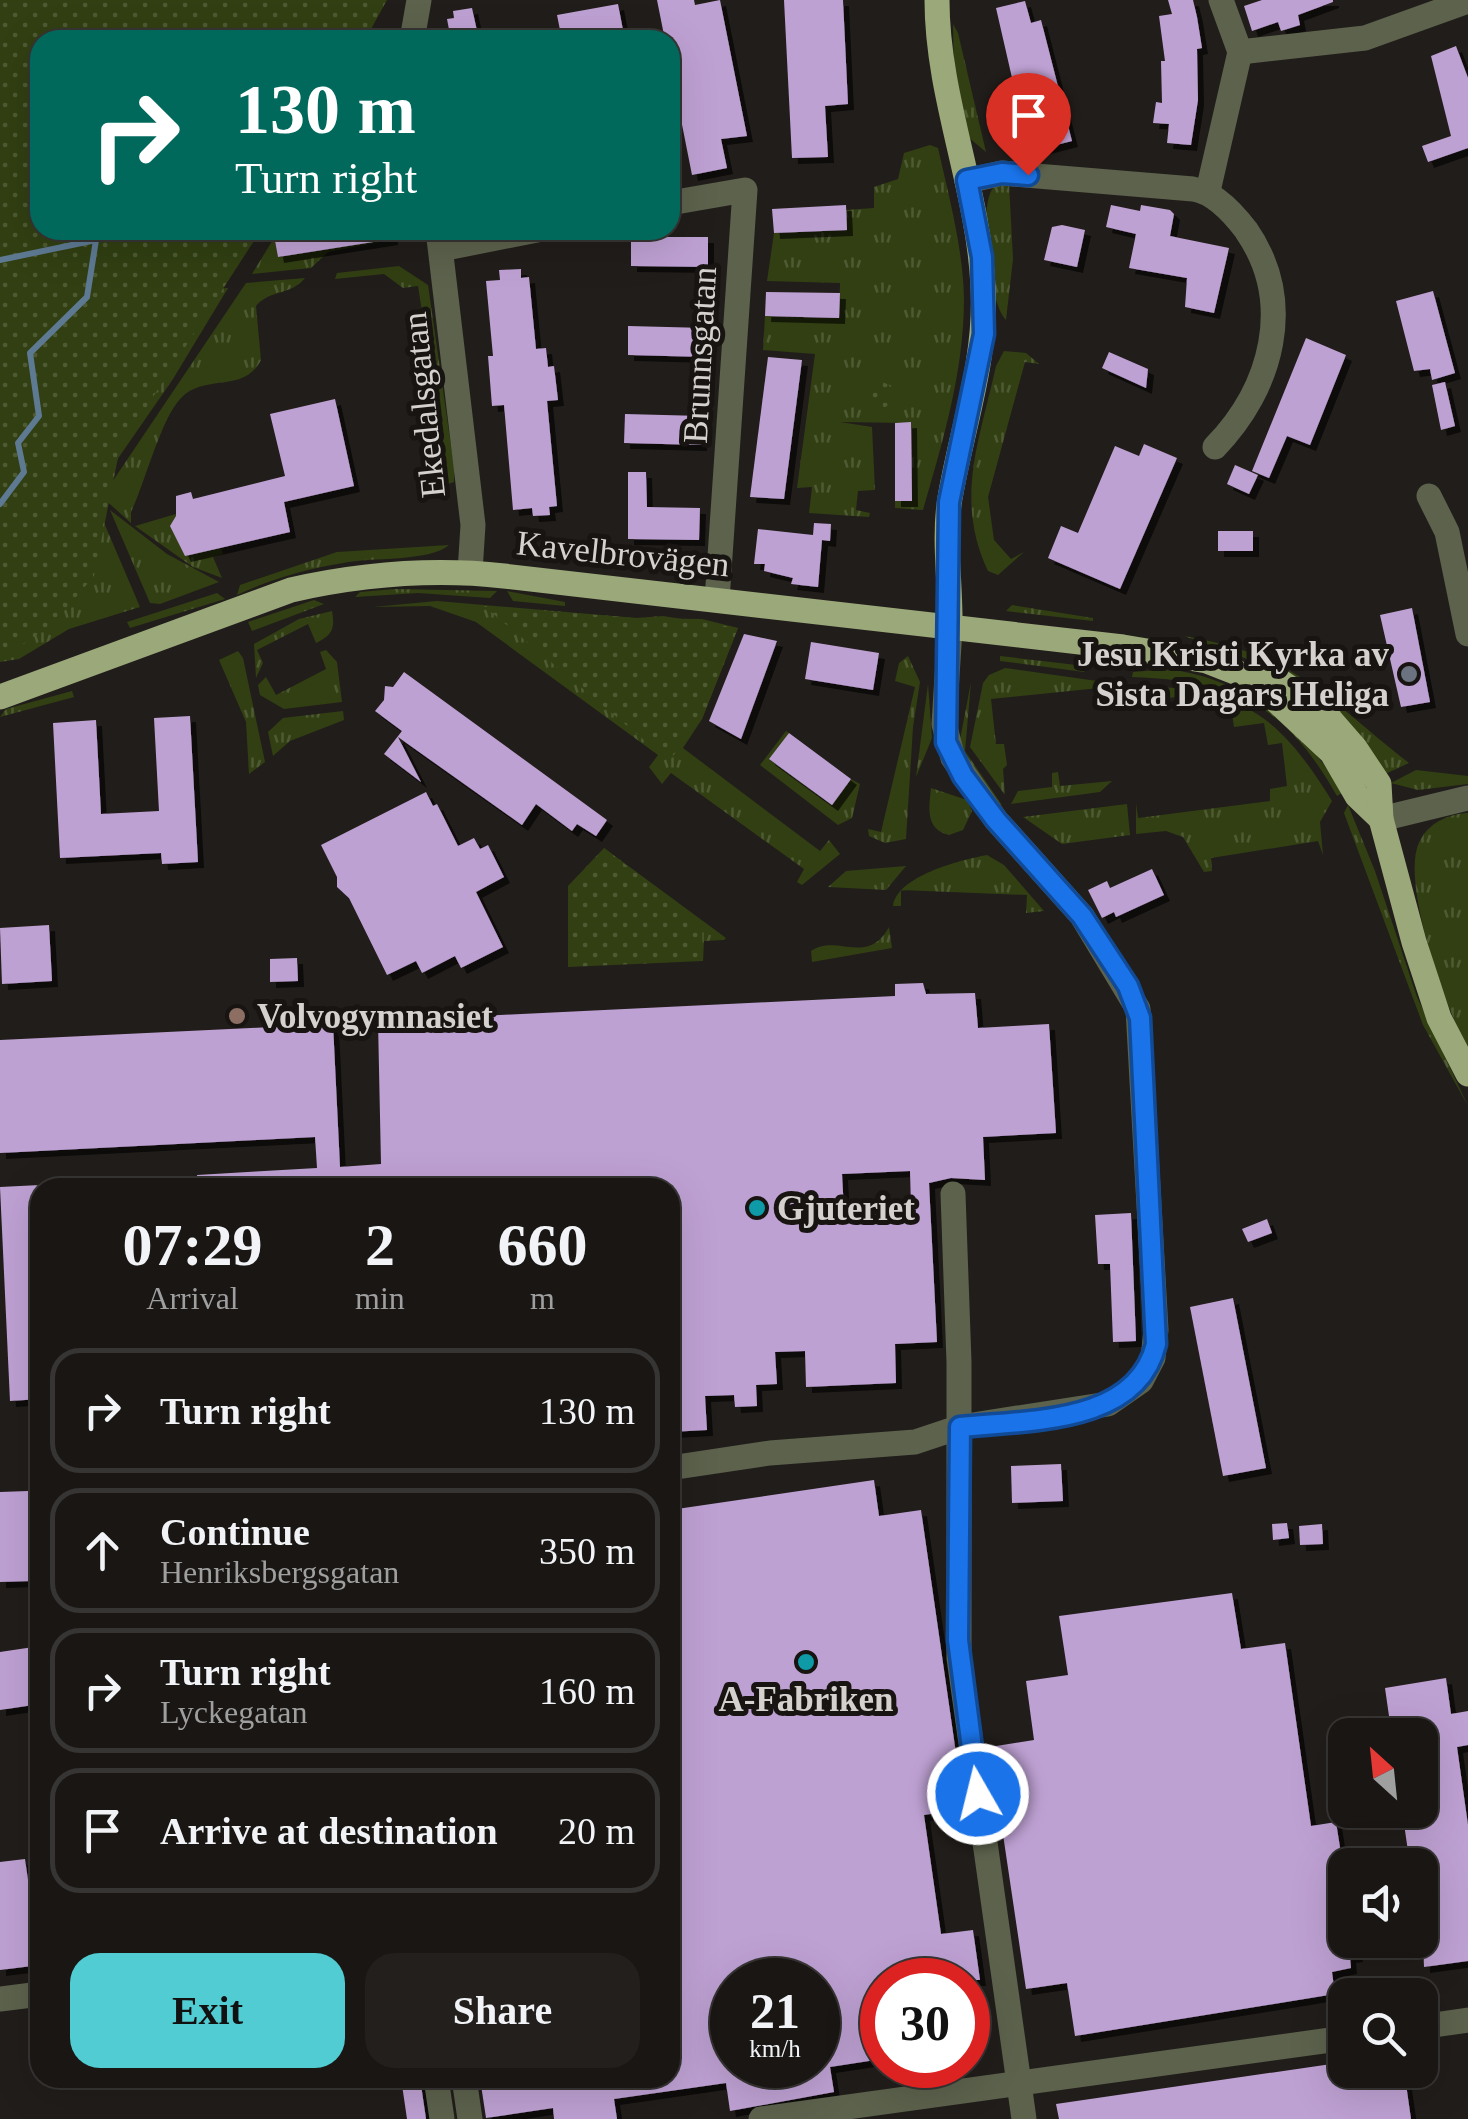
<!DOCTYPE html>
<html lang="en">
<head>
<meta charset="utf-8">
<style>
	:root { --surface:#191614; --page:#221f1d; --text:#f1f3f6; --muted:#9f9fa0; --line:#373534; --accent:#51ccd2 }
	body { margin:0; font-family:"Times New Roman",serif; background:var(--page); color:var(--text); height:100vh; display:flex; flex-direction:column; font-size:38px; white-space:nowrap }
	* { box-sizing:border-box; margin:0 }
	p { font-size:32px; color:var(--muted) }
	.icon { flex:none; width:55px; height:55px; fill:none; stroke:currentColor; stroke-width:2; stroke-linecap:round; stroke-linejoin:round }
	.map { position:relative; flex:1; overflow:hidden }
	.drawer { position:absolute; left:30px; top:1178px; width:650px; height:910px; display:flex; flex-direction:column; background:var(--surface); border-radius:30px; box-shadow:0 10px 40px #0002,0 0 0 2px var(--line) }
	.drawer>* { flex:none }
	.banner { position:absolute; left:30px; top:30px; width:650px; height:210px; border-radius:30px; box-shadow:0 10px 40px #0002,0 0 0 2px var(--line); background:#00695c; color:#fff; overflow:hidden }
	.needle { width:65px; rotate:333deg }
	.tools { position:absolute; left:1328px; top:1718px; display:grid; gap:20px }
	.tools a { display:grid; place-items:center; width:110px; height:110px; border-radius:20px; background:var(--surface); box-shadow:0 10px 40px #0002,0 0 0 2px var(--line); font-size:50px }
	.speed { position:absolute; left:710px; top:1958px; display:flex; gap:20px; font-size:50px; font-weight:700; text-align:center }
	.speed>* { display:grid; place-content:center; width:130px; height:130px; border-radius:50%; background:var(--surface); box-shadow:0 10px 40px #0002,0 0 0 2px var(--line); line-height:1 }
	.speed small { font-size:25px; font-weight:400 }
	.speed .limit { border:15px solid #d22; background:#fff; color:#111 }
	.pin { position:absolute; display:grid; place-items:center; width:85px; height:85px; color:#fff; margin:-102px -42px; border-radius:50% 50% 50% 0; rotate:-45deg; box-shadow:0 0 10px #0007 }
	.pin .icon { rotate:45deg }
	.me { position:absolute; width:110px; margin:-55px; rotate:352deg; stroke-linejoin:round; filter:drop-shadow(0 0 8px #0008) }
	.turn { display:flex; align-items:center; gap:35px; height:210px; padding:0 40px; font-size:45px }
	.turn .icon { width:130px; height:130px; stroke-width:2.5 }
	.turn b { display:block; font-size:70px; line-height:85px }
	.eta { display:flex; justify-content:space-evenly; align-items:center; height:170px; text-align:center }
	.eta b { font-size:60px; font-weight:700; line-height:70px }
	.action { display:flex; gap:20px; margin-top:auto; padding:20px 40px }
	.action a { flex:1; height:115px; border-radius:30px; background:var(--accent); color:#111; font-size:40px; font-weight:700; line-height:115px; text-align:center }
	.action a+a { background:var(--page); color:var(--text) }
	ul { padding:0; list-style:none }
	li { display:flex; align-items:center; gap:30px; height:125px; margin:0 20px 15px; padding:0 20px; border:5px solid var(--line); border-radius:30px }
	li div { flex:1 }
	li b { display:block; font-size:38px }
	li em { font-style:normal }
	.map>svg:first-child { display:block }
</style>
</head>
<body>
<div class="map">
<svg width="1468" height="2119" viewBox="0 0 1468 2119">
	<defs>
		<pattern id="grass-tufts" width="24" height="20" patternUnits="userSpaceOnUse" patternTransform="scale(2.5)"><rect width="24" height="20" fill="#313f12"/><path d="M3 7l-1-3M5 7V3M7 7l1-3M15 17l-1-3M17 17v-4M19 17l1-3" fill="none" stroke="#4e5a33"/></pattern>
		<pattern id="park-dots" width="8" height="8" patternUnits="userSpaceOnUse" patternTransform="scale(2.5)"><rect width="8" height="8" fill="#313f12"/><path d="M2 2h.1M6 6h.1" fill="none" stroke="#4e5a33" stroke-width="1.8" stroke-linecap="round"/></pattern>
		<filter id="shadow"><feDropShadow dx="6" dy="6" stdDeviation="0" flood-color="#0009"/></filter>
	</defs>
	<rect width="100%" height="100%" fill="#211d1a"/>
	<!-- grass -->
	<g fill="url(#grass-tufts)">
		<polygon points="953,24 958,33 986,152 968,137 954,81"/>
		<path d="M930,145L938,148C949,197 963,248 964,299C964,371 943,441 923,510L895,508V501H911L910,423L840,422L872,427L875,490L858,491L856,510L870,513L869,517L809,513L812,487L797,488L815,354L763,350L765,316L839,318L840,283L767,281L774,233L847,230L846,210L874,208V187L898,179L904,153Z"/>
		<path d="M1009,183L1013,259L1006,320C989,304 977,204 994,187Z"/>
		<polygon points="412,236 328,252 311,268 252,274 274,238 278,257"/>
		<polygon points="399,266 428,285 454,467 454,482 445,485 442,472 447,470 418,286 403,288 384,274 335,279 337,273"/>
		<path d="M305,278C291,296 270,289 256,306L261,360C244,394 205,373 181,398C161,418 145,483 131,512V523L102,497L246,283Z"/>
		<polygon points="228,288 173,379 101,483 118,403 216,289"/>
		<path d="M1004,351L1026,353L1039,364L1025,362L988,497L994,540L1011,559L1024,552L998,575L988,571C954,499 980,440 996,366Z"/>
		<polygon points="96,504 140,607 69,629 19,659 0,662 0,622"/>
		<polygon points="110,510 167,554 219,582 160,604 150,603"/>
		<polygon points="176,514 178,522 221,547 223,554 213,557 222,578 193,567 135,526"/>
		<path d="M449,545C429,562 371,557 343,563C306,569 271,579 237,595L240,585L337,552Z"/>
		<polygon points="395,589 497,591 490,598 418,593 355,597 360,592"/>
		<polygon points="507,591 565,602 565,606 513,601"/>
		<polygon points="217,593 225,599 130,628 127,622"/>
		<polygon points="314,600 324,604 252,631 248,622"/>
		<polygon points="437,601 636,618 702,619 738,628 702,719 683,748 820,851 829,840 840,854 802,885 797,882 804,869 671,773 662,784 649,767 658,755 476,622 430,606 373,607"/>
		<polygon points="1012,605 1093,618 1093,621 1006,611"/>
		<path d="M332,611C335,628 333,635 316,643L308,624L257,650L263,663L256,678L254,644L299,619Z"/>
		<path d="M1184,636C1300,656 1323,696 1409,763L1383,775L1272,668Z"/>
		<polygon points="326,650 337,662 342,702 284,709 260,695 258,685 266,677 276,695 326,669 320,652"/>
		<polygon points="238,651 243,658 265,762 249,774 246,722 219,660"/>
		<polygon points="908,656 920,682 913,727 906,839 885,843 869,836 868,829 881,832 915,687 895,681 899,663"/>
		<polygon points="1000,656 1085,666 1084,672 1000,661"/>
		<path d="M1005,668L1118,684V689L1127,690L1128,685C1237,689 1274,707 1332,801L1320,822L1323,855L1318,841L1211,858L1212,871L1204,872L1183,837L1166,831L1136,834V803L1138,818L1270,801V789L1287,786L1282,743L1268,745L1264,723L1234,727L1231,706L1217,707L1216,700L1184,704L1183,696L1169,698L1168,691L1101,699L1099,688L991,699L996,744H1004L1007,765L1003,769L1005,795L970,747L983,683L989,675Z"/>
		<path d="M1168,669C1245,679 1304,726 1342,793L1337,796C1284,703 1236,681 1132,677L1133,672Z"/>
		<polygon points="971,682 965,751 1002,805 994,803 959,745"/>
		<polygon points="928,684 932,738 916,777"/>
		<polygon points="72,691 74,697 0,717 6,709"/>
		<polygon points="343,711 344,720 290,741 273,756 268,732 283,718"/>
		<polygon points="786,731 789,733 770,760 831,805 851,779 860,784 852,818 838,825 760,765"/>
		<polygon points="1416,770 1468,776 1468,784 1418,790 1391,783"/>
		<polygon points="1058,772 1060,786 1112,781 1100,792 1011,804 1018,791 1052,787 1052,773"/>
		<path d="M931,788L967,800L972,811L963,830L949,835C925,829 929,808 931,788Z"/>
		<polygon points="1127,804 1130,835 1062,844 1023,817"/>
		<polygon points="1348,805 1375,871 1417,997 1468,1106 1423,1025 1344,813"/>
		<path d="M1468,813V1050C1447,1010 1402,888 1418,845C1426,824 1447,814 1468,813Z"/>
		<polygon points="604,848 726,938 724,940 704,941 703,961"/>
		<path d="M987,855L1004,865L1044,911L1026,913L1027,895L901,890V906H893C897,876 960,860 987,855Z"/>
		<polygon points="906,866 886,890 828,887 846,871"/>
		<path d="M889,927L892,948L812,962L811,951C837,933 867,967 889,927Z"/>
	</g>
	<!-- park -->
	<g fill="url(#park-dots)">
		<polygon points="0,0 387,0 365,40 40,40 40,230 261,230 120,448 94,576 60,616 28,642 0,653"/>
		<circle cx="880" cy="395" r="13"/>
		<polygon points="484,606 636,618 663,616 738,628 702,719 669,761"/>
		<polygon points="604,848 702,924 703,961 568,967 568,886"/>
	</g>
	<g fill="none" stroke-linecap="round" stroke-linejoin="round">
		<!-- stream -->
		<g stroke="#5e7a93" stroke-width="6">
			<polyline points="0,260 96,240"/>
			<polyline points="0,504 24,472 18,443 39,416 30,353 87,297 96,240 103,230"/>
		</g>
	</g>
	<!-- building -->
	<g fill="#bea1d3" fill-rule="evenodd" filter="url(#shadow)">
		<polygon points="657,0 694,0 695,5 720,0 747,136 721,139 727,168 692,175 670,64 670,40 665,40"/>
		<polygon points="784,0 843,0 848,104 825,106 828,157 792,158"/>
		<polygon points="1168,0 1193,0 1197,17 1202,48 1197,49 1198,100 1191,145 1167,143 1169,124 1153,123 1156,102 1162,103 1161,61 1165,61 1159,16 1172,14"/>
		<polygon points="1262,0 1333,0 1333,2 1298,15 1300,25 1281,31 1278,22 1252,31 1244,6"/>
		<polygon points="1025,1 1031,23 1041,20 1072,141 1029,152 996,8"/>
		<polygon points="618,4 623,30 598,35 599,40 562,40 557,15"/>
		<polygon points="472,8 479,40 451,40 447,19 454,18 453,11"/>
		<polygon points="1456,46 1468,78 1468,148 1428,162 1422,146 1451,136 1431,56"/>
		<polygon points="846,205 847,230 774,233 772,209"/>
		<polygon points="1111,205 1140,211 1141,205 1170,210 1174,214 1170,236 1229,248 1214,313 1185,307 1187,278 1129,268 1136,234 1106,227"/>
		<polygon points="1062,225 1085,230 1077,267 1044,260 1052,227"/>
		<polygon points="347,230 391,230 392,239 278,257 275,241"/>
		<polygon points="631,237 708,237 708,267 631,266"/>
		<polygon points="521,269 521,278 529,277 536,349 546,348 548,367 554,366 558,400 547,401 557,506 549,507 550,515 533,516 532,508 513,510 504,405 492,406 488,356 493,356 486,281 500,280 499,270"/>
		<polygon points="1433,291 1455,373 1432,380 1430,369 1414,371 1396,301"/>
		<polygon points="766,292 840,293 839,318 765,316"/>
		<polygon points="628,326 706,328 705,357 628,355"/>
		<polygon points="1306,338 1346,355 1310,445 1287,436 1269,478 1252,471"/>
		<polygon points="1109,352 1148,369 1146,388 1102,368"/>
		<polygon points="768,357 802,360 784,499 750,497"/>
		<polygon points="1445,382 1455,426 1441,430 1432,385"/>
		<polygon points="335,399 354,486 284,502 290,532 185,556 170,526 176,516 176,496 191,492 193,499 285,476 270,414"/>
		<polygon points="625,414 702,416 701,445 624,443"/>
		<polygon points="911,422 912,501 895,501 895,423"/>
		<polygon points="1144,444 1177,458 1120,589 1048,558 1061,526 1078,533 1115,446 1139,456"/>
		<polygon points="1235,465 1258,475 1249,494 1227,484"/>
		<polygon points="628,472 646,472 647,507 700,508 699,540 628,539"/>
		<polygon points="814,523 831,524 830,541 822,540 818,587 791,584 793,578 764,571 765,564 754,564 758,529 813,535"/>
		<rect x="1218" y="531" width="35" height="20"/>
		<polygon points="1412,608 1430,702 1401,707 1380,615"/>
		<polygon points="744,634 777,641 741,739 709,721"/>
		<polygon points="811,642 879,653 873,690 805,679"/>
		<polygon points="404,672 607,820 596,836 577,824 572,831 536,804 522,825 398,737 421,782 384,754 402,731 375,711 384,700 385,686 393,687"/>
		<polygon points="190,716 198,862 162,864 161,853 60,858 53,723 96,720 101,814 159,811 154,718"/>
		<polygon points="789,733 851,779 832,805 769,759"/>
		<polygon points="426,792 433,806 437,804 458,846 474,838 480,849 488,845 504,877 476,892 503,947 461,968 455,956 422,973 416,961 387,975 349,898 337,887 337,877 321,845"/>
		<polygon points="1152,869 1164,895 1116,917 1114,912 1102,918 1088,890 1107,881 1110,888"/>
		<polygon points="49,925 52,981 2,984 0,928"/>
		<polygon points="297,958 298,981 270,982 270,959"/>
		<path d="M923,983L926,994L975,993L978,1028L1049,1024L1056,1133L983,1137L985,1180L951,1178L929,1183L937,1342L895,1344L896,1383L806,1387L805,1351L775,1352L777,1384L756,1385L757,1406L735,1407L734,1395L705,1396L707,1430L670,1432V1188H198L197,1175L317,1168L315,1137L0,1153V1040L333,1024L340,1167L381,1164L378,1021L895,996V984ZM910,1171L911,1207L844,1210L842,1174Z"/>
		<polygon points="40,1185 40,1399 10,1401 0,1187"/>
		<polygon points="1131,1213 1136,1341 1113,1342 1110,1264 1098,1264 1095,1215"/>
		<polygon points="1267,1219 1272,1233 1248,1242 1242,1229"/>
		<polygon points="1233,1298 1266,1468 1223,1476 1190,1307"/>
		<polygon points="1061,1464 1063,1501 1012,1503 1011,1466"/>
		<path d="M874,1480L879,1516L921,1510L964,1809L924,1815L941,1934L973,1930L980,1980H882V2059L830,2067L834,2092L730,2111L726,2083L614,2099L617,2119H554L553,2108L486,2118L480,2078H670V1510ZM732,1980H818V2065H732Z"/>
		<polygon points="28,1491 32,1581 0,1582 0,1492"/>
		<polygon points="1287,1523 1289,1538 1273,1540 1272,1524"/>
		<polygon points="1322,1524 1323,1544 1300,1545 1299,1526"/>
		<polygon points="1232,1593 1241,1649 1285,1643 1311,1826 1336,1822 1345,1879 1345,1940 1354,1940 1357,1956 1350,1957 1351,1968 1332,1972 1335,1994 1075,2036 1067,1983 1026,1989 990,1747 1034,1740 1026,1681 1068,1675 1059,1616"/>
		<polygon points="40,1646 40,1704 0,1710 0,1652"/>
		<polygon points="1446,1678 1451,1714 1468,1711 1468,1745 1457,1747 1468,1825 1468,1961 1424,1967 1420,1865 1410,1865 1402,1810 1420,1810 1420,1735 1379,1735 1390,1723 1385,1688"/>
		<polygon points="25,1859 40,1965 0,1970 0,1862"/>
		<polygon points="1345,2062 1345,2070 1404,2070 1411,2119 1059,2119 1056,2104"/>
		<polygon points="401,2078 420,2078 426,2119 407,2119"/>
	</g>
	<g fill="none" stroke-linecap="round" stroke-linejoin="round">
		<!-- minor -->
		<g stroke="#5c624c" stroke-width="25">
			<polyline points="412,40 419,0"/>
			<polyline points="1240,52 1365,38 1468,1"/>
			<path d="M967,181L1002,173L1193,189C1214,192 1233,213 1246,230C1296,302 1272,388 1215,447"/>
			<polyline points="1208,191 1240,52 1221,0"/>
			<polyline points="670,203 745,190 717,600"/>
			<polyline points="438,230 473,525 470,572"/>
			<polyline points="441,249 537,230"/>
			<polyline points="1429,496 1447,532 1468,634"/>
			<polyline points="1381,819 1468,798"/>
			<polyline points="953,1194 959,1362 959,1658 1024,2119"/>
			<polyline points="670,1468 770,1453 915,1442 960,1427 1108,1404 1141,1381 1153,1358 1156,1330 1138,1009 1082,916 996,820 953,758 944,724 950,629"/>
			<polyline points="0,1999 40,1994"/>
			<polyline points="1420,2027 1468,2020"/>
			<polyline points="436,2078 442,2119"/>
			<polyline points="464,2078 470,2119"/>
			<polyline points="761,2119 1345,2038"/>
		</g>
		<!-- major -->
		<g stroke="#9ba87a" stroke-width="25">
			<path d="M937,0C937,98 979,190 983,287C987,361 962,427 950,498C943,539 951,587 950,629"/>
			<polyline points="1253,679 1332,753 1357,796 1381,819"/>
			<path d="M0,697L291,590C362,574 431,568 504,576L1123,647L1207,661L1253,679H1277L1322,710L1355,748L1379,784L1381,819L1414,942L1439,1018L1468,1074"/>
		</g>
	</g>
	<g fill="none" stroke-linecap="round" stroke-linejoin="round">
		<!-- route casing -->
		<g stroke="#114b97" stroke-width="25">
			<path id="route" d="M978,1794L958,1640L960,1427C1027,1420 1137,1425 1156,1344L1140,1018L1128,986L1082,916L996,820L963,776L946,742L949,502L984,334L982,257L967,180L1002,173L1028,175"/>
		</g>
		<!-- route -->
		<use href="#route" stroke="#1a73e8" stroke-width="18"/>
	</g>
	<!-- markers -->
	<circle fill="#6b7280" stroke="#181411" stroke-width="4" cx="1409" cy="674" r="10"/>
	<circle fill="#8d6e63" stroke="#181411" stroke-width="4" cx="237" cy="1016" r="10"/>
	<g fill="#0f9aa8" stroke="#181411" stroke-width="4">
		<circle cx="757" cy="1208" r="10"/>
		<circle cx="806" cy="1662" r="10"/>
	</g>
	<g text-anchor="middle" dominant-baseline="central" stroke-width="10" stroke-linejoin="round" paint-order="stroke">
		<!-- street labels -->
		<g font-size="35" fill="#d4d1cf" stroke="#181411">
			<text transform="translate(700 355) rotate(-87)">Brunnsgatan</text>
			<text transform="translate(424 405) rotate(-96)">Ekedalsgatan</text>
			<text transform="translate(623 554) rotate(6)">Kavelbrovägen</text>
		</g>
		<!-- poi labels -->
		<g font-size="35" font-weight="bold" fill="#d4d1cf" stroke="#181411" text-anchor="start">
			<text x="1389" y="654" text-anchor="end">Jesu Kristi Kyrka av<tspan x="1389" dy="40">Sista Dagars Heliga</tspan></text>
			<text x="257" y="1016">Volvogymnasiet</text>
			<text x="777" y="1208">Gjuteriet</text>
			<text x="806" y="1699" text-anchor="middle">A-Fabriken</text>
		</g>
	</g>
</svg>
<div class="tools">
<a><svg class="needle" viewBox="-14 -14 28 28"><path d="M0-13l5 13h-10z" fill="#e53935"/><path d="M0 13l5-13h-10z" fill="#9f9fa0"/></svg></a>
<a><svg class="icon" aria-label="sound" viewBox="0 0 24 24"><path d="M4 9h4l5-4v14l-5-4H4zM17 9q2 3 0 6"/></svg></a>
<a><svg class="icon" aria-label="search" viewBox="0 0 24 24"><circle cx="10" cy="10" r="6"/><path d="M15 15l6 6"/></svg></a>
</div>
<div class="speed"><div>21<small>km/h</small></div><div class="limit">30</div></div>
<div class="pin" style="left:1028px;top:175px;background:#d93025"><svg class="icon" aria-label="arrive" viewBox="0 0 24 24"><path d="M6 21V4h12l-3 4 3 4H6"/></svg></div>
<svg class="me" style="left:978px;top:1794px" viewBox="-20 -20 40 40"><circle r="17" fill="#1a73e8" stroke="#fff" stroke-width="3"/><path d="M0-11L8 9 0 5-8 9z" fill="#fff"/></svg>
<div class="banner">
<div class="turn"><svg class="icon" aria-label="right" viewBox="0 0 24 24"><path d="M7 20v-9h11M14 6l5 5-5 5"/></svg><div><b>130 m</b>Turn right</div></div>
</div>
<section class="drawer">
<div class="eta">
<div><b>07:29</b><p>Arrival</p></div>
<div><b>2</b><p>min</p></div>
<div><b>660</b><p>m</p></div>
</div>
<ul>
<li><svg class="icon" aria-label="right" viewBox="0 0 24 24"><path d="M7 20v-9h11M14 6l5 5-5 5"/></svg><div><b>Turn right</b></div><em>130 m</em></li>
<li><svg class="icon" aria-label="ahead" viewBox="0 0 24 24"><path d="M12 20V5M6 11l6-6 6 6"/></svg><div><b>Continue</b><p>Henriksbergsgatan</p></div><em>350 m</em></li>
<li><svg class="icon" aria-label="right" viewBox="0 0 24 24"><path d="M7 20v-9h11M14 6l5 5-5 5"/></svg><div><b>Turn right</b><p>Lyckegatan</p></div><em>160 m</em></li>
<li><svg class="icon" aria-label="arrive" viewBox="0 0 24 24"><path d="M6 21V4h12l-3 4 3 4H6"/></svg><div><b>Arrive at destination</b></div><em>20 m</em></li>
</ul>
<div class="action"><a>Exit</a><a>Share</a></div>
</section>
</div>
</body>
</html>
